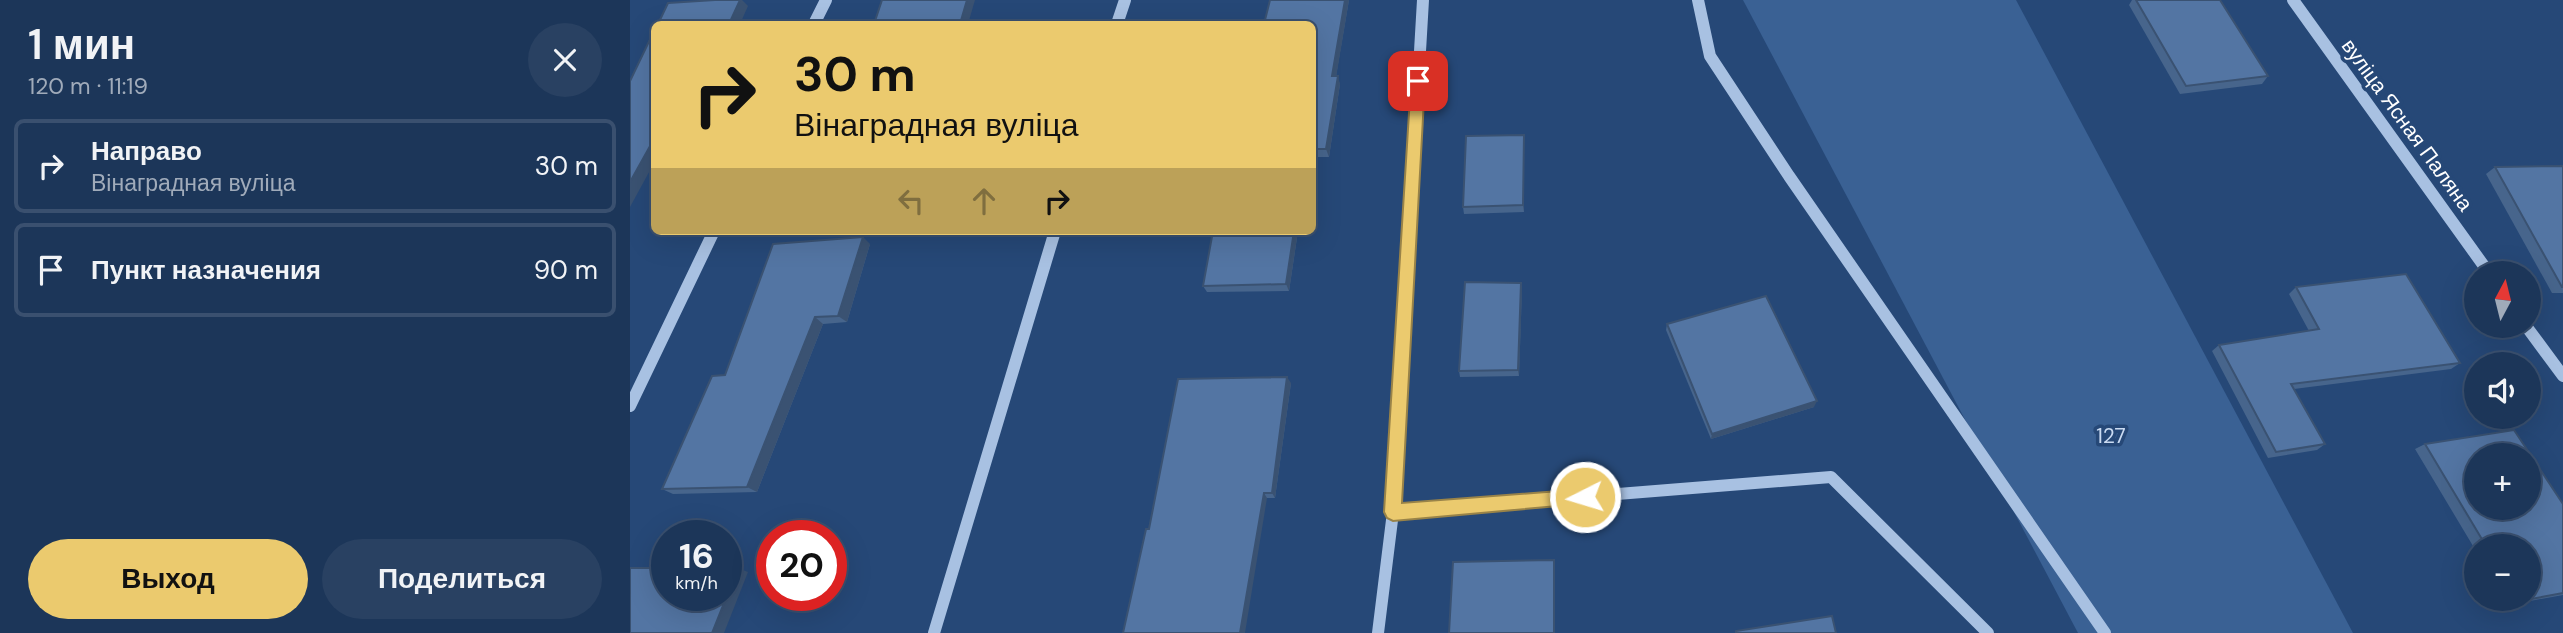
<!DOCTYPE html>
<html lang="ru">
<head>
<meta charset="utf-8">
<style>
	:root { --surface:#1c3659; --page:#294162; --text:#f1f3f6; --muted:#a0abba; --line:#3a506f; --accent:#ebca6e }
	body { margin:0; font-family:"DM Sans",sans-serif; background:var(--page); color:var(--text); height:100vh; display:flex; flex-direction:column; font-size:26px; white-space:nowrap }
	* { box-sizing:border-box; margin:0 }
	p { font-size:23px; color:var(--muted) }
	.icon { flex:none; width:38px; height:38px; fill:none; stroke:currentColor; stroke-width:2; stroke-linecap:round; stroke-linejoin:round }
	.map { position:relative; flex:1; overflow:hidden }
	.side { display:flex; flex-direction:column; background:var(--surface); width:630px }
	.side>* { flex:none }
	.banner { position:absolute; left:21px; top:21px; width:665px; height:214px; border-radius:10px; box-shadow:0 7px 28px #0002,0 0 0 2px var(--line); background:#ebca6e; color:#111; overflow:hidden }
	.needle { width:46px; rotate:7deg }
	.buttons { position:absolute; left:1834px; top:261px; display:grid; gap:14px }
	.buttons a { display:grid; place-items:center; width:77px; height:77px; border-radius:50%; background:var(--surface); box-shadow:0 7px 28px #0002,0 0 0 2px var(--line); font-size:35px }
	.speed { position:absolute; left:21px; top:520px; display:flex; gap:14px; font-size:35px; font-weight:700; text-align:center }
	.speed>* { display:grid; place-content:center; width:91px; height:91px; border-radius:50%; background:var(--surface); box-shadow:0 7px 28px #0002,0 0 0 2px var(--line); line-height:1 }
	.speed small { font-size:18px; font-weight:400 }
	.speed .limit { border:10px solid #d22; background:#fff; color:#111 }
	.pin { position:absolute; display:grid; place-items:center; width:60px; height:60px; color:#fff; margin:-30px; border-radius:14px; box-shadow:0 4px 10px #0006 }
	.me { position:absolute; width:77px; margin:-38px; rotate:265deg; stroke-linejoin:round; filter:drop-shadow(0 0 5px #0008) }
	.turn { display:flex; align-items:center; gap:24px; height:147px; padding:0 28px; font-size:32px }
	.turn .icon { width:91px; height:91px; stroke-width:2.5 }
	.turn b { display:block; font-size:49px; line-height:60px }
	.lanes { display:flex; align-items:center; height:66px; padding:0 28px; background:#0003; justify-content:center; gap:35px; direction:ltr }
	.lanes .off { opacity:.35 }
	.round { display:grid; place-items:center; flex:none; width:74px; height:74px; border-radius:37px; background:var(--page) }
	.headline { display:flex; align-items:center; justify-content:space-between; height:119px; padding:0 28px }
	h1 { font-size:42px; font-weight:600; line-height:52px }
	.cta { display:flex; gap:14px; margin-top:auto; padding:14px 28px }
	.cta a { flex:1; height:80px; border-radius:42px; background:var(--accent); color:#111; font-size:28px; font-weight:600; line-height:80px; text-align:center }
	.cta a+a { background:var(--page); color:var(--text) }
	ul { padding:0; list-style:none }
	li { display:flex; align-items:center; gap:21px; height:94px; margin:0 14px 10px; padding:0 14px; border:4px solid var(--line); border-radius:10px }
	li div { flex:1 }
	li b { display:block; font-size:26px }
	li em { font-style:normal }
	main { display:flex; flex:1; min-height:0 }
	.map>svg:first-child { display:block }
</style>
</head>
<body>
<main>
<section class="side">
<div class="headline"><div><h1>1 мин</h1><p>120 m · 11:19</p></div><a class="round"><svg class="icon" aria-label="close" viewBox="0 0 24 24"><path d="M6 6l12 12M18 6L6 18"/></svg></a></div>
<ul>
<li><svg class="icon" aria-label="right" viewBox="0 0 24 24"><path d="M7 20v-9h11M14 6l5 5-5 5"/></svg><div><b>Направо</b><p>Вінаградная вуліца</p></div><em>30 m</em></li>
<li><svg class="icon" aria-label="arrive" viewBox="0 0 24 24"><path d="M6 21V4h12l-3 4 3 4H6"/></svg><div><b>Пункт назначения</b></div><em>90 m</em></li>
</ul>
<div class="cta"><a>Выход</a><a>Поделиться</a></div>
</section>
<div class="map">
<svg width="1933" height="633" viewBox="0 0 1933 633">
	<rect width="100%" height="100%" fill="#264877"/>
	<!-- green -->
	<polygon fill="#3a6194" points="1113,0 1386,0 1723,633 1448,633"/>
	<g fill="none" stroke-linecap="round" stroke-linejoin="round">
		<!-- minor -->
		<g stroke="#a8c1e2" stroke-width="12">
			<polyline points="1068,0 1080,56 1159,176 1475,633"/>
			<polyline points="1663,0 1859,273"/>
			<polyline points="184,24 196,0"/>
			<polyline points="487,24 495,0"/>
			<polyline points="1896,326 1933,376"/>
			<polyline points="0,406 84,231"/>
			<polyline points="763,512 1201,477 1358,633"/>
			<polyline points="304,633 425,231"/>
			<polyline points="748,633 763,512 793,0"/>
		</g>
	</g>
	<!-- wall -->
	<g fill="#47658c">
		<polygon points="640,0 719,0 706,76 710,84 699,157 682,157 682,24"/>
		<polygon points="1502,0 1590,0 1638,76 1632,84 1550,94 1499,5"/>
		<polygon points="894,142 894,212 834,214 833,207"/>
		<polygon points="1933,166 1933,293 1922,293 1856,174 1865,167"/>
		<polygon points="583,231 668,231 659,291 577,292 573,286"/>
		<polygon points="240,244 217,322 193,324 127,492 43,494 32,489"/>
		<polygon points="891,283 892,289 889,376 830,377 829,371"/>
		<polygon points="1666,287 1830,363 1821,369 1664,389 1695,444 1687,450 1638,458 1582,351 1589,345 1679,331 1659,294"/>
		<polygon points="1037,324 1184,407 1081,439 1036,330"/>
		<polygon points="661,383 645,498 637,498 519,529"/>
		<polygon points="1795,444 1933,504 1933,595 1878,605 1875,598 1899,598 1899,546 1846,546 1846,551 1785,449"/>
	</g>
	<!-- shaded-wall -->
	<g fill="#3a5272">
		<polygon points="110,0 112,0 118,6 110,24 99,24"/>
		<polygon points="337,0 345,0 338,24 330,24"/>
		<polygon points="715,0 719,0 705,84 702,76"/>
		<polygon points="708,76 710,84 699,157 696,149"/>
		<polygon points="894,135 894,212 893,205"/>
		<polygon points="24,139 24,163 0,207 0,182"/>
		<polygon points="664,231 668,231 659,291 656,284"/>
		<polygon points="233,237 240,244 217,322 208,316"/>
		<polygon points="891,283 892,289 889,376 888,370"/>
		<polygon points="185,317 193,324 127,492 117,487"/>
		<polygon points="657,377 661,383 645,498 642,493"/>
		<polygon points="1187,401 1184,407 1081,439 1082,434"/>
		<polygon points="634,493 637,498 615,633 610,633"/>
		<polygon points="108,568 118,572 94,633 82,633"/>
	</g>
	<!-- building -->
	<g fill="#5375a3" stroke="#3a5272" stroke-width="2" fill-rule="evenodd">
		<polygon points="85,0 110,0 99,24 28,24 38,3"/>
		<polygon points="252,0 337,0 330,24 244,24"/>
		<polygon points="640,0 715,0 702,76 708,76 696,149 682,149 682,24 634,24"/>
		<polygon points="1506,0 1590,0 1638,76 1556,86"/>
		<polygon points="24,31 24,139 0,182 0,81"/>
		<polygon points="894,135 893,205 833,207 836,136"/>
		<polygon points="1933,166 1933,287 1932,287 1865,167"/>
		<polygon points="583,231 664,231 656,284 573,286"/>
		<polygon points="233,237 208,316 185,317 117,487 32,489 82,376 95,375 143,244"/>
		<polygon points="1776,274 1830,363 1661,384 1695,444 1646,452 1589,345 1689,329 1666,287"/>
		<polygon points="835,282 891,283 888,370 829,371"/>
		<polygon points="1136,296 1187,401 1082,434 1037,324"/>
		<polygon points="657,377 642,493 634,493 610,633 493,633 516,529 519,529 548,379"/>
		<path d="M1884,430L1933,504V593L1890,601L1888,598H1899V546H1856L1795,444ZM1846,455H1899V508H1846Z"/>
		<polygon points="924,560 924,633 819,633 823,562"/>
		<polygon points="0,568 37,568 37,595 96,595 96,568 108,568 82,633 0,633"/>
		<polygon points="1202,616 1206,633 1106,633 1106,631"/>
	</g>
	<!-- route -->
	<polygon fill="#ebca6e" stroke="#998348" stroke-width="2" points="788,76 795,81 772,503 955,489 961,491 964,497 961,503 763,521 757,518 754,512 781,81"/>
	<g text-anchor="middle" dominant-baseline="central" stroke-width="7" stroke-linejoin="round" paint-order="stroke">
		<!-- street labels -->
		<g font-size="21" fill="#fff" stroke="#264877">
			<text transform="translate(1777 125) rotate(54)">вуліца Ясная Паляна</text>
		</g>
		<!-- park labels -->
		<g font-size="21" fill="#cadbf2" stroke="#264877">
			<text x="1481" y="436">127</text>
		</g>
	</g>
</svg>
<div class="buttons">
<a><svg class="needle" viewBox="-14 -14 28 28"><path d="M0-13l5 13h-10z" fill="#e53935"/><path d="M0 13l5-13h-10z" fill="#a0abba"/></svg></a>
<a><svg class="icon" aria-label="sound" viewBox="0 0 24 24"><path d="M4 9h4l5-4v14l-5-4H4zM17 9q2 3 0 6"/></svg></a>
<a>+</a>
<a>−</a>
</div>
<div class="speed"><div>16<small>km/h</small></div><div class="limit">20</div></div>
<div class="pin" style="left:788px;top:81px;background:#d93025"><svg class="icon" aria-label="arrive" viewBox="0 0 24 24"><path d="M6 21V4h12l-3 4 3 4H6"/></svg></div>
<svg class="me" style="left:955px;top:497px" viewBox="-20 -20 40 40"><circle r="17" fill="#ebca6e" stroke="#fff" stroke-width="3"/><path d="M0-11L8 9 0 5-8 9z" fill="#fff"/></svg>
<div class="banner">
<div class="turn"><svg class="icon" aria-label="right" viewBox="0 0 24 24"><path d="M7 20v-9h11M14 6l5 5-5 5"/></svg><div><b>30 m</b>Вінаградная вуліца</div></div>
<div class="lanes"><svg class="icon off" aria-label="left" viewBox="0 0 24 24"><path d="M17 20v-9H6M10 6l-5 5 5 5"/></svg><svg class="icon off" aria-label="ahead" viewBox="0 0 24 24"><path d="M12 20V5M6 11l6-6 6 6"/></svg><svg class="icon" aria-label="right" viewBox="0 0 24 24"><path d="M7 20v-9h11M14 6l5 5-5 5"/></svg></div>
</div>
</div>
</main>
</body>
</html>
